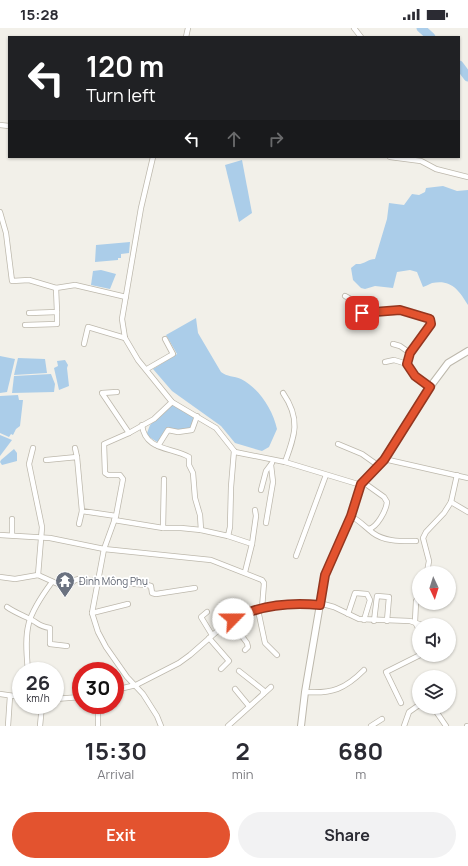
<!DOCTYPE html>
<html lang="en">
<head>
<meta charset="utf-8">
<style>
	:root { --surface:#fff; --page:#f2f2f3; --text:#2b2b33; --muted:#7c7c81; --accent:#e3532f }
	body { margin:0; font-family:Manrope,sans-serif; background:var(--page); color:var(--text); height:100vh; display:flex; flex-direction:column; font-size:15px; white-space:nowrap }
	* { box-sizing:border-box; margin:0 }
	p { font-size:13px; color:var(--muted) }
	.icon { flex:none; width:22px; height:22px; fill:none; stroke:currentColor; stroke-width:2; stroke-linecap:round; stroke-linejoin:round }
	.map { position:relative; height:698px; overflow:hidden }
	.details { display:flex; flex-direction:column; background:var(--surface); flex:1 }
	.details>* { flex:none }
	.banner { position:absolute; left:8px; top:8px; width:452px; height:122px; border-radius:0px; box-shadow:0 1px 3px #0004; background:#202124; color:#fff; overflow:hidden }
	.needle { width:26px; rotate:176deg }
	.fabs { position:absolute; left:412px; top:538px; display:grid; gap:8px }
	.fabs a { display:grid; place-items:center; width:44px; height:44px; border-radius:50%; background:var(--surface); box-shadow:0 1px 3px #0004; font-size:20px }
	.speed { position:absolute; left:12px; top:634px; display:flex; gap:8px; font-size:20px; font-weight:700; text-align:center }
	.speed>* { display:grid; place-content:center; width:52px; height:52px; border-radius:50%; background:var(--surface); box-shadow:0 1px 3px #0004; line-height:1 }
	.speed small { font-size:10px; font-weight:400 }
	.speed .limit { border:6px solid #d22; background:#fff; color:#111 }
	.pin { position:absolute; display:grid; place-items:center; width:34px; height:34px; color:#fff; margin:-17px; border-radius:8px; box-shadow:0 2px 6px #0006 }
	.me { position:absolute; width:44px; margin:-22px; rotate:67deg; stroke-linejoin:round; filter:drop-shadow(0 0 3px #0008) }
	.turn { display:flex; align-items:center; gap:14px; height:84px; padding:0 12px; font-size:18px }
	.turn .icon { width:52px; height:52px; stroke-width:2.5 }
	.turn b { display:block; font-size:28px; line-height:34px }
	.lanes { display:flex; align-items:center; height:38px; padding:0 12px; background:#0003; justify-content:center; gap:20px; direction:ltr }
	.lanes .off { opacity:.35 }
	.eta { display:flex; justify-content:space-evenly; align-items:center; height:68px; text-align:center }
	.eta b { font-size:24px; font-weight:700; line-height:28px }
	.button { display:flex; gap:8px; margin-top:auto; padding:8px 12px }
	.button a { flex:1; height:46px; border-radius:24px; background:var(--accent); color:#fff; font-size:16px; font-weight:700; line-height:46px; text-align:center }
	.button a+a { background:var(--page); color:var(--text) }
	.status { display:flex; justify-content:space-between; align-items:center; height:28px; padding:0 20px; background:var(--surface); direction:ltr }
	.status svg { height:11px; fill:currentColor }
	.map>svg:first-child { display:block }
</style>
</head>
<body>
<div class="status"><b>15:28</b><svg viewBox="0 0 49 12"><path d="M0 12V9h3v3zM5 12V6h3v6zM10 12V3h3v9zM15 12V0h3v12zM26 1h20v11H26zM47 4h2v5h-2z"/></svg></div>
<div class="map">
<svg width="468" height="698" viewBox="0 0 468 698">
	<rect width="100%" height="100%" fill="#f2f0e9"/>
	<!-- water -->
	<g fill="#abcde9">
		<polygon points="242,132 252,185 239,194 225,137"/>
		<path d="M443,158L457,163L468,162V277C459,262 451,251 432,255C429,256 427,258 423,259L417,244L410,242L397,244L393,260L375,258L365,261L361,260L353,252L351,240L356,236C364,237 368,231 375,231L387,191L389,175L404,177L412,166L419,167L425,164L426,160Z"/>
		<polygon points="130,214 129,225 121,226 121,230 118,230 118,232 95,234 96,217"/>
		<polygon points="101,242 116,246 110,261 91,257 93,243"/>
		<path d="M196,290L198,305L221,344C227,349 234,348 241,351C259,360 273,382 277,401L269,419L262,423L235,415L221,398L172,363L153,341L177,326L166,307Z"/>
		<polygon points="0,328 15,331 7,364 0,365"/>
		<polygon points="18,330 45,331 47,345 14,347"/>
		<polygon points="65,332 68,337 67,340 69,358 59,362 54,340 58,338 57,333"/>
		<polygon points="51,346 55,356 54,364 12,365 14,348"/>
		<polygon points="18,367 19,372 23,372 20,398 16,401 13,407 11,406 9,409 0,405 0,368"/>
		<polygon points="173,376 195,389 191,400 178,403 167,400 159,415 149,409 147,405 150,397"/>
		<polygon points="0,407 12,412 0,428"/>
		<polygon points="14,421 17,425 17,433 2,437 0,434 1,432"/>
	</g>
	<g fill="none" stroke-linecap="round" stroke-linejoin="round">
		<!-- river -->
		<g stroke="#abcde9" stroke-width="9">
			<polyline points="421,0 431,9"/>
			<polyline points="459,37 468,49"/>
		</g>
		<!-- minor casing -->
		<g stroke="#bdb8ac" stroke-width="6">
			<g id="minor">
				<polyline points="354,0 361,9"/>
				<polyline points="186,9 188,0"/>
				<polyline points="0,97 9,98"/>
				<polyline points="153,129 141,180 122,291 125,310 138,332 172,374 216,400 235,424 285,434 361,457"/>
				<polyline points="390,129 421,133 436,141 468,149"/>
				<polyline points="0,184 6,205 12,253 29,252 56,260"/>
				<polyline points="345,268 356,274 362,285 400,282 430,291 431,297 410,325"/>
				<polyline points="29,285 57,284 56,260 75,257 126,269"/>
				<polyline points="25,297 57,296 57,284"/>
				<polyline points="84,316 88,299 125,310"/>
				<path d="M393,316L400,318L410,325C402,342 418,350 430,359"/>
				<polyline points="385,334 394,332 407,336"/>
				<polyline points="147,341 173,326 165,311"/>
				<polyline points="117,364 102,365 129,405"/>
				<path d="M283,365C301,391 295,407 285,434"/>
				<path d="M142,397C145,423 172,419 189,429V437L193,445L195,470L200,487L201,502"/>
				<polyline points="338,416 362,426 379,438"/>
				<polyline points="158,418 168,402 178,404 192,402 197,388"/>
				<polyline points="33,420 29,436 42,499 38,547"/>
				<polyline points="75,420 77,429"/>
				<polyline points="384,431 468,450"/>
				<polyline points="46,432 77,429 82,483 116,488"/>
				<path d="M363,454L384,469L387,474C386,483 377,499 369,501"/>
				<polyline points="261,462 266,443 272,435"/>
				<polyline points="451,474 468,484"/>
				<path d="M351,488C360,493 365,499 373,505C385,514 402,513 416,513"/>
				<polyline points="114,492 163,500 181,500 201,502 228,508 230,499 231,459 234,423"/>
				<polyline points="266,495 273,454 271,437"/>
				<polyline points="79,496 82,483"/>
				<polyline points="163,500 164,451"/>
				<polyline points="0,507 50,510 104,521 211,532 262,552 264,555 262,580"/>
				<polyline points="12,507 12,491"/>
				<polyline points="228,508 252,516 245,544"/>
				<polyline points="252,516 256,488 255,482"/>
				<polyline points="296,528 326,447"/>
				<polyline points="427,544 429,533 423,510 426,504 444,485 451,474 457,447"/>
				<polyline points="0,549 15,551 38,547 67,560 75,552 79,551 147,557 151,558 152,565 156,566 195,560"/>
				<polyline points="416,573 415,594 419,602"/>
				<path d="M7,579C14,584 22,587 30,591C39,595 37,598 50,600V616L67,618"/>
				<polyline points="258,582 265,615 277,627"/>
				<polyline points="207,584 201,589 212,607"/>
				<polyline points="92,585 128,576"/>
				<polyline points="348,586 355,565 367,566 370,572 364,592"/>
				<polyline points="230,592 247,615 248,619 245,622"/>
				<polyline points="374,593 377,568 389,569 387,593"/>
				<polyline points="209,610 229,633 221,641"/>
				<path d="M28,643C24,600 26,589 52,554"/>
				<polyline points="239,643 263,662 263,666"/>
				<polyline points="235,661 249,678"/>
				<polyline points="115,662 136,657 179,635 190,627 230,592 262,580 298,575 323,576 334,579 359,591 410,593 422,597"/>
				<path d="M305,664C332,666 345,661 364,642"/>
				<polyline points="0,666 21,669"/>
				<polyline points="55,671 81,669"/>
				<polyline points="401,675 386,644 420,627"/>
				<polyline points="98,677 98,698"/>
				<polyline points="433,679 446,698"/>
				<polyline points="8,698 10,668"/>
				<polyline points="40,698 42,677"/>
				<polyline points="161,698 157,688 143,666 127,649 106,619 98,604 92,585 104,521 116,488 123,451 120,447 108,447 105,445 104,416 129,405 154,391 172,374"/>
				<polyline points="228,698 271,659"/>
				<polyline points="371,698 382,691"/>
				<polyline points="404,698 409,684 419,677"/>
				<polyline points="467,698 468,698"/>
			</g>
		</g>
		<!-- tertiary casing -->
		<g stroke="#bdb8ac" stroke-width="8">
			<polyline id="tertiary" points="301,698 305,664 325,547 351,488 361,457 384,431 430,359 448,335 468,323"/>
		</g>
		<!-- minor -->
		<use href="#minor" stroke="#fff" stroke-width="4.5"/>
		<!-- tertiary -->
		<use href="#tertiary" stroke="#fff" stroke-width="6"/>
	</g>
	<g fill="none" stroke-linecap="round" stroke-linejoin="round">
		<!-- route casing -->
		<g stroke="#94361f" stroke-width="10">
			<path id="route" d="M233,591C260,577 290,574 320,577L325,547L351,488L361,456L384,432L430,359L415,348L407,336L410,325L431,296L430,291L400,282L362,285"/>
		</g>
		<!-- route -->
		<use href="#route" stroke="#e3532f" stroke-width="7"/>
	</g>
	<!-- icons -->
	<defs>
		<g id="temple-pin" transform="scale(1)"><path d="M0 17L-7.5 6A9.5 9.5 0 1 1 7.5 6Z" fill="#6b7280" stroke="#fff"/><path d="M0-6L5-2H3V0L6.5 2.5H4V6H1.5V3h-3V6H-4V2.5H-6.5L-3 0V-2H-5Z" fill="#fff"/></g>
	</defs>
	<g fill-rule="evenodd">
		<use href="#temple-pin" x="65" y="553"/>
	</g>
	<g text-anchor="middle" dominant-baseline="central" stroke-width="3.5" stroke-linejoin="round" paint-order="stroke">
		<!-- worship labels -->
		<g font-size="10" fill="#5b616d" stroke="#fff" text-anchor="start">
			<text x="79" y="553">Đình Mông Phụ</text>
		</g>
	</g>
</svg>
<div class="fabs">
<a><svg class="needle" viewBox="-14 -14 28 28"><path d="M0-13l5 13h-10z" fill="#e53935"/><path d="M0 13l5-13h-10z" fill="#7c7c81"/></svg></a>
<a><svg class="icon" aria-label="sound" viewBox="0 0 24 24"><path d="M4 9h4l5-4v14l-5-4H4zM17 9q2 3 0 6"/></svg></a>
<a><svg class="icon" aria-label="layers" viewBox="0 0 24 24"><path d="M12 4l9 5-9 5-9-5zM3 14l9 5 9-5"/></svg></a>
</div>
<div class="speed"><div>26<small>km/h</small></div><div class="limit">30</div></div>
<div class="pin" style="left:362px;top:285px;background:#d93025"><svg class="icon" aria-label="arrive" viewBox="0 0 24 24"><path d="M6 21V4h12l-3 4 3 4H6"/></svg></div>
<svg class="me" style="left:233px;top:591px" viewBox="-20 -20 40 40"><circle r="19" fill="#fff"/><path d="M0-13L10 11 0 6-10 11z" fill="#e3532f"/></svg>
<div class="banner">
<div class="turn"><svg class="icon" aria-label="left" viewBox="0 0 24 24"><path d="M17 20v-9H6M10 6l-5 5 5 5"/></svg><div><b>120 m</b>Turn left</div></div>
<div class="lanes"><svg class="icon" aria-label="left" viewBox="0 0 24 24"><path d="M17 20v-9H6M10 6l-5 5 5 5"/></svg><svg class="icon off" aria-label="ahead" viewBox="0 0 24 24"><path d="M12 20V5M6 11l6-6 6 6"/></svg><svg class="icon off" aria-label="right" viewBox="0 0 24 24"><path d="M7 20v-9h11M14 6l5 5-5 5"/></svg></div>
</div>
</div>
<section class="details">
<div class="eta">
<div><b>15:30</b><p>Arrival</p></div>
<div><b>2</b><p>min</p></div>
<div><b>680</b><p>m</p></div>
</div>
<div class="button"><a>Exit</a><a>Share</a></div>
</section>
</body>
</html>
